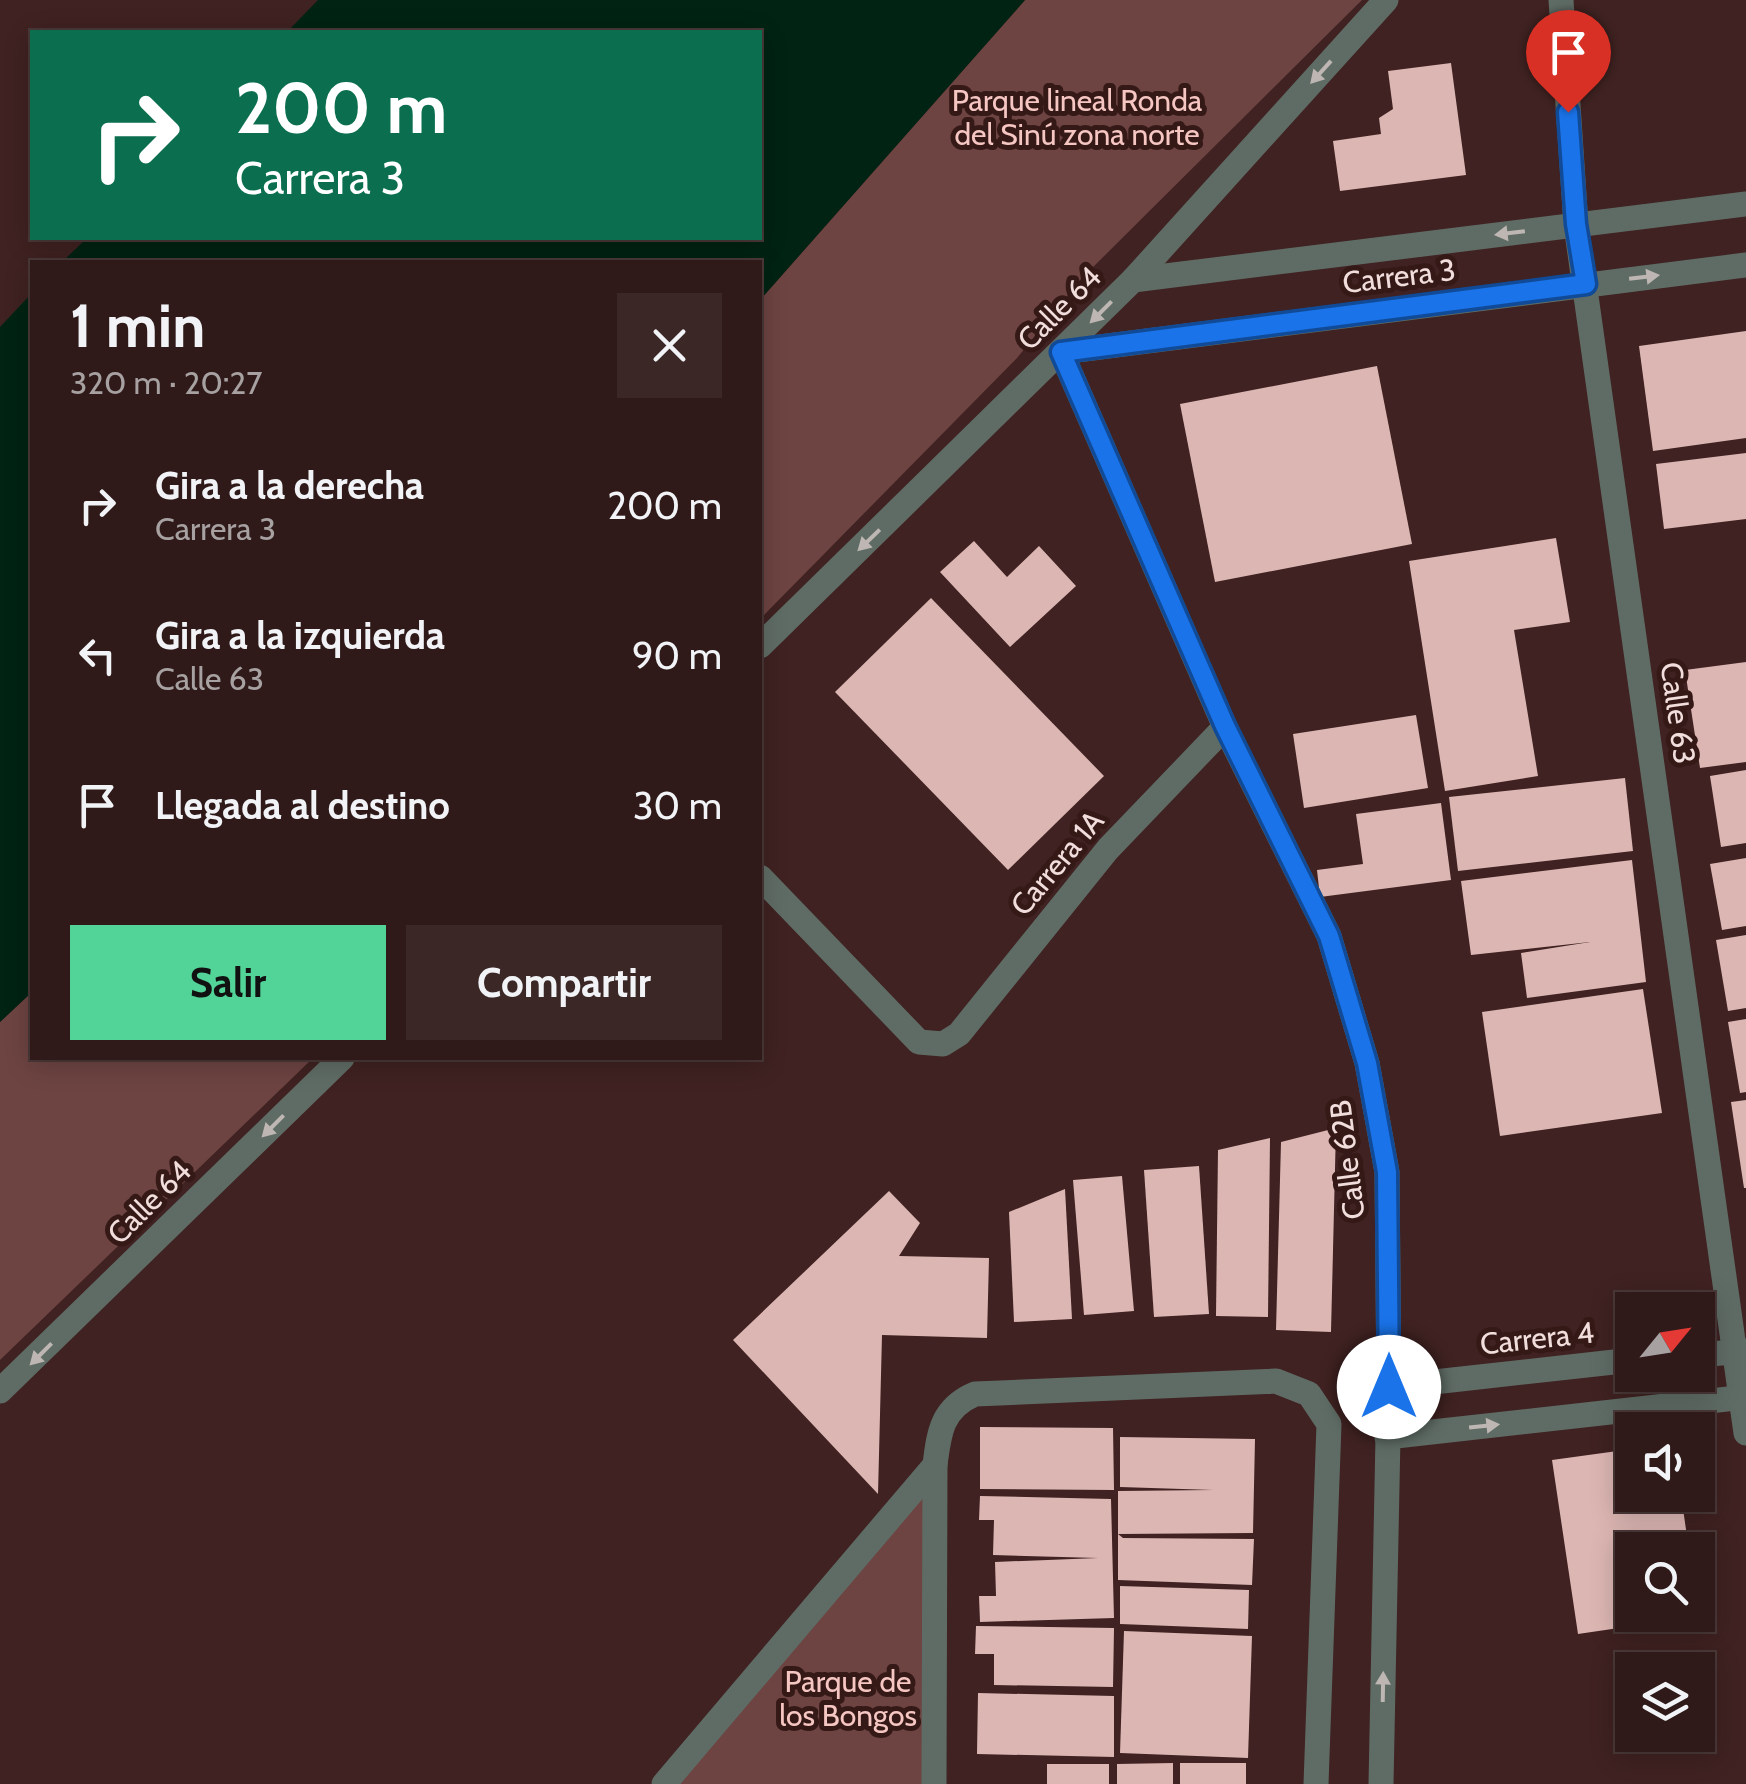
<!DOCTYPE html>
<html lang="es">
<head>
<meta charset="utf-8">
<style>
	:root { --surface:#2f1a19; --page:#3b2726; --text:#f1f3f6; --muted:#a7a1a2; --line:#4a3838; --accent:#52d397 }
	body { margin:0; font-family:Cabin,sans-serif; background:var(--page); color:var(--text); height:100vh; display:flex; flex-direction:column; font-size:38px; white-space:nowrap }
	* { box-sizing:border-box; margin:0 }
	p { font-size:32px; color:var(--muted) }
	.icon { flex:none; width:55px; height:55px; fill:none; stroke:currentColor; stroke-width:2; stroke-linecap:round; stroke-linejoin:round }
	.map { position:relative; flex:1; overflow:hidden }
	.sheet { position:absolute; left:30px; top:260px; width:732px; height:800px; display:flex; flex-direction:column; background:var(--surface); border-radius:0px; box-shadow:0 5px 25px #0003,0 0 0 2px var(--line) }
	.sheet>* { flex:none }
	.hud { position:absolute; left:30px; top:30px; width:732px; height:210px; border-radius:0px; box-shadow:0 5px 25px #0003,0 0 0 2px var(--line); background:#0b6e4f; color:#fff; overflow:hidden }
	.needle { width:65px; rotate:60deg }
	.controls { position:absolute; left:1615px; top:1292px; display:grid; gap:20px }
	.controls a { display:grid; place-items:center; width:100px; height:100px; border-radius:0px; background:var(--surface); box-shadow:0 5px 25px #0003,0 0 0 2px var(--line); font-size:50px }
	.pin { position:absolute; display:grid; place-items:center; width:85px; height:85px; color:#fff; margin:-102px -42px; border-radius:50% 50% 50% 0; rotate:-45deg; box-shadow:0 0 10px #0007 }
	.pin .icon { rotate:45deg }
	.me { position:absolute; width:110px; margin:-55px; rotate:0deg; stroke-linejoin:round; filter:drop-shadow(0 0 8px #0008) }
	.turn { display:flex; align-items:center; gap:35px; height:210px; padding:0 40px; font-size:45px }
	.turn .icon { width:130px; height:130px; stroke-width:2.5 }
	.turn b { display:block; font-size:70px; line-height:85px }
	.round { display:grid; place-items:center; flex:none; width:105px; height:105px; border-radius:0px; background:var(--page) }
	.headline { display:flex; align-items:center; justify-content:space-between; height:170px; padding:0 40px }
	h1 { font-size:60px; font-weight:700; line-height:75px }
	.action { display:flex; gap:20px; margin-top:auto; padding:20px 40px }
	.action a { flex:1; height:115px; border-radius:0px; background:var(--accent); color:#111; font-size:40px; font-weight:700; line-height:115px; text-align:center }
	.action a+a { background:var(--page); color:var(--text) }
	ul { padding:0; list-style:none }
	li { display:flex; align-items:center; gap:30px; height:150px; padding:0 40px }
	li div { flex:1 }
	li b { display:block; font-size:38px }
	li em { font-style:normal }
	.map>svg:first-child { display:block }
</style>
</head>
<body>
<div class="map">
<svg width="1746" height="1784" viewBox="0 0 1746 1784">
	<rect width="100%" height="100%" fill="#3f2221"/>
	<!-- green -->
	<g fill="#6d4442">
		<polygon points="1025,0 1362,0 1080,280 1017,358 760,619 760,300"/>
		<polygon points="32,992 32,1058 313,1058 0,1360 0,1022"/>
		<polygon points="935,1465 934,1784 664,1784"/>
	</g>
	<!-- water -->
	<g fill="#002313">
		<polygon points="318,0 1025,0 760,300 760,262 62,262 87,238 760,238 760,32 287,32"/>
		<polygon points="32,293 32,992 0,1022 0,327"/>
	</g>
	<!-- building -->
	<g fill="#dcb6b3">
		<polygon points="1451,63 1466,175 1340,191 1333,141 1381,134 1379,118 1393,109 1388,71"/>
		<polygon points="1746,331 1746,438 1653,451 1639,346"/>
		<polygon points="1377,366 1412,544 1215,582 1180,404"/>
		<polygon points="1746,453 1746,519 1664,529 1656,464"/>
		<polygon points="1556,538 1570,622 1514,630 1538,776 1445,791 1409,561"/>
		<polygon points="974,541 1007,577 1039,546 1076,586 1010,647 940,572"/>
		<polygon points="931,598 1104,776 1008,870 835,692"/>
		<polygon points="1746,662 1746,762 1700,768 1685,670"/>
		<polygon points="1416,715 1428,788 1304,808 1293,734"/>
		<polygon points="1746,770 1746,843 1721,847 1710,776"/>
		<polygon points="1625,778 1633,851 1458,871 1449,797"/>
		<polygon points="1441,803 1451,880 1320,897 1317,870 1363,864 1356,814"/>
		<polygon points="1746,858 1746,926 1722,930 1710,864"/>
		<polygon points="1632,860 1646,982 1527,998 1521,953 1590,942 1471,955 1461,881"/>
		<polygon points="1746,935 1746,1008 1728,1011 1716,940"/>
		<polygon points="1643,989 1662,1113 1500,1136 1482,1012"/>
		<polygon points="1746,1019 1746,1092 1740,1093 1728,1022"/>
		<polygon points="1746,1100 1746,1188 1744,1188 1731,1102"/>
		<polygon points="1336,1128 1331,1332 1276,1330 1281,1142"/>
		<polygon points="1270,1138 1268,1317 1216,1316 1218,1150"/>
		<polygon points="1199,1166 1209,1314 1154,1317 1144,1170"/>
		<polygon points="1122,1176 1134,1311 1084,1315 1073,1180"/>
		<polygon points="1065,1189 1072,1319 1014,1322 1009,1212"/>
		<polygon points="889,1191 920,1223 899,1256 989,1258 987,1338 882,1335 878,1494 733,1340"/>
		<polygon points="980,1427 1113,1428 1114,1490 980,1489"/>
		<polygon points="1120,1437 1255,1439 1253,1533 1118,1534 1123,1538 1254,1539 1252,1585 1118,1580 1118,1491 1213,1490 1120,1487"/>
		<polygon points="1632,1449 1632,1495 1681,1495 1689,1550 1632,1550 1632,1615 1694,1617 1578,1634 1552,1460"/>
		<polygon points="980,1496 1111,1499 1114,1618 980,1622 979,1596 996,1596 995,1562 1098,1558 993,1555 994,1520 979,1520"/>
		<polygon points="1120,1586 1249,1590 1248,1629 1120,1624"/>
		<polygon points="976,1626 1114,1628 1113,1687 994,1685 994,1654 975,1654"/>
		<polygon points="1124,1631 1252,1636 1248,1758 1120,1753"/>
		<polygon points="978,1693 1114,1696 1114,1757 977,1754"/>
		<polygon points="1173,1763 1173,1784 1117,1784 1117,1764"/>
		<rect x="1180" y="1763" width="66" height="21"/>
		<rect x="1047" y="1764" width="62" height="20"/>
	</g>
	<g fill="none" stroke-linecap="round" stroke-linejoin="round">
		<!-- minor -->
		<g stroke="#5f6c65" stroke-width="25">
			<polyline points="1561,0 1576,225 1746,1433"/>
			<polyline points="1133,280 1746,204"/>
			<polyline points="760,646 1133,280 1386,0"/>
			<polyline points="760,877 919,1042 943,1044 959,1034 1108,849 1225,727"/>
			<polyline points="1698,1355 1746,1351"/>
			<polyline points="1389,1387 1632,1360"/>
			<polyline points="0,1391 342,1058"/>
			<polyline points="1387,1437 1746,1397"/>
			<polyline points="664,1784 935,1465"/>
			<path d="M934,1784L935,1465C939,1432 942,1408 975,1394L1276,1381L1309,1394L1329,1424L1316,1784"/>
			<polyline points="1381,1784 1389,1387 1387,1172 1367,1063 1329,936 1225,727 1061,352 1746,265"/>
		</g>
	</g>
	<!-- one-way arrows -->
	<defs><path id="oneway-solid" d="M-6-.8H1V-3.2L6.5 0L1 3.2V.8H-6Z" transform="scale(2.5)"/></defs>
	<g fill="#beb6b2">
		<use href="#oneway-solid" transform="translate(1321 72) rotate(132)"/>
		<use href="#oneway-solid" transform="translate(1510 233) rotate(173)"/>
		<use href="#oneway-solid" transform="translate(1644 277) rotate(-7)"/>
		<use href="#oneway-solid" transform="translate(1101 312) rotate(135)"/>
		<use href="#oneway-solid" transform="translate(869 540) rotate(136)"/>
		<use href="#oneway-solid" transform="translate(273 1126) rotate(135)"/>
		<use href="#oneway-solid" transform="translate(41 1354) rotate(135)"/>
		<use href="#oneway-solid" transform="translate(1484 1426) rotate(-6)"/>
		<use href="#oneway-solid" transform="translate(1383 1687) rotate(-89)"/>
	</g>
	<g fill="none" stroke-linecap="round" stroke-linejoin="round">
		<!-- route casing -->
		<g stroke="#114b97" stroke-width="25">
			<polyline id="route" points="1389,1387 1387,1172 1367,1063 1329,936 1225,726 1061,352 1586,284 1576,224 1568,112"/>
		</g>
		<!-- route -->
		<use href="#route" stroke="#1a73e8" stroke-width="18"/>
	</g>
	<g text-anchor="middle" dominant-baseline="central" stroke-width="10" stroke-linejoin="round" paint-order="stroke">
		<!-- park labels -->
		<g font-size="30" fill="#f6c6c2" stroke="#341917">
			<text x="1077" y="100">Parque lineal Ronda<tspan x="1077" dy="34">del Sinú zona norte</tspan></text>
			<text x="848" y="1681">Parque de<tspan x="848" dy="34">los Bongos</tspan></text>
		</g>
		<!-- street labels -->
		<g font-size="30" fill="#f1dedc" stroke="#341917">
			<text transform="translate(1399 276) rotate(-7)">Carrera 3</text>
			<text transform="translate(1059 308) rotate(-45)">Calle 64</text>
			<text transform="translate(1678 713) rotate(82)">Calle 63</text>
			<text transform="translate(1057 863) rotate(-50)">Carrera 1A</text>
			<text transform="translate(1347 1160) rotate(-97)">Calle 62B</text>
			<text transform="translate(149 1202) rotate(-45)">Calle 64</text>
			<text transform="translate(1537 1338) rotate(-6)">Carrera 4</text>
		</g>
	</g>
</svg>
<div class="controls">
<a><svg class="needle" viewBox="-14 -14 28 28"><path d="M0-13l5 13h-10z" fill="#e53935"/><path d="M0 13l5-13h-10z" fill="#a7a1a2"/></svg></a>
<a><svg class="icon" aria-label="sound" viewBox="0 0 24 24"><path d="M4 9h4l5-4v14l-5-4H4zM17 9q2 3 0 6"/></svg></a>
<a><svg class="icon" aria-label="search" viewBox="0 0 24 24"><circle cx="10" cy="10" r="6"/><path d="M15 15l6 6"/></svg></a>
<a><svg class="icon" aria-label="layers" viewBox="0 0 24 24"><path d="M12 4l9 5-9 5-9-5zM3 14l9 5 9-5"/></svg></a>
</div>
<div class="pin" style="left:1568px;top:112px;background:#d93025"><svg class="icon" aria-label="arrive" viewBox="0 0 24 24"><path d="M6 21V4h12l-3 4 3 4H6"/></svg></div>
<svg class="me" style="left:1389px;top:1387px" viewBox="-20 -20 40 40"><circle r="19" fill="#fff"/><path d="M0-13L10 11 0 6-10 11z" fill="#1a73e8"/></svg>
<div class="hud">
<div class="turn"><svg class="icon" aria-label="right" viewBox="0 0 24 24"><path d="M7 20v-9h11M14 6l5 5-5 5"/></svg><div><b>200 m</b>Carrera 3</div></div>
</div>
<section class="sheet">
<div class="headline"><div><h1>1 min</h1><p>320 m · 20:27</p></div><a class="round"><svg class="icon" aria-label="close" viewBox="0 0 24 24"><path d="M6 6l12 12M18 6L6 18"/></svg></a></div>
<ul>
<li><svg class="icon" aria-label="right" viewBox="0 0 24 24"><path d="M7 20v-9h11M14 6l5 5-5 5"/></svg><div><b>Gira a la derecha</b><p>Carrera 3</p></div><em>200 m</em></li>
<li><svg class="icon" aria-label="left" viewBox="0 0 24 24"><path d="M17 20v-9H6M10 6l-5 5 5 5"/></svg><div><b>Gira a la izquierda</b><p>Calle 63</p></div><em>90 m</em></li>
<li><svg class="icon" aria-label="arrive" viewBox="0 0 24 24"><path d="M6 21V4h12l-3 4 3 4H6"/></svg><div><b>Llegada al destino</b></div><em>30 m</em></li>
</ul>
<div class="action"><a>Salir</a><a>Compartir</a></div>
</section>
</div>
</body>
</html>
